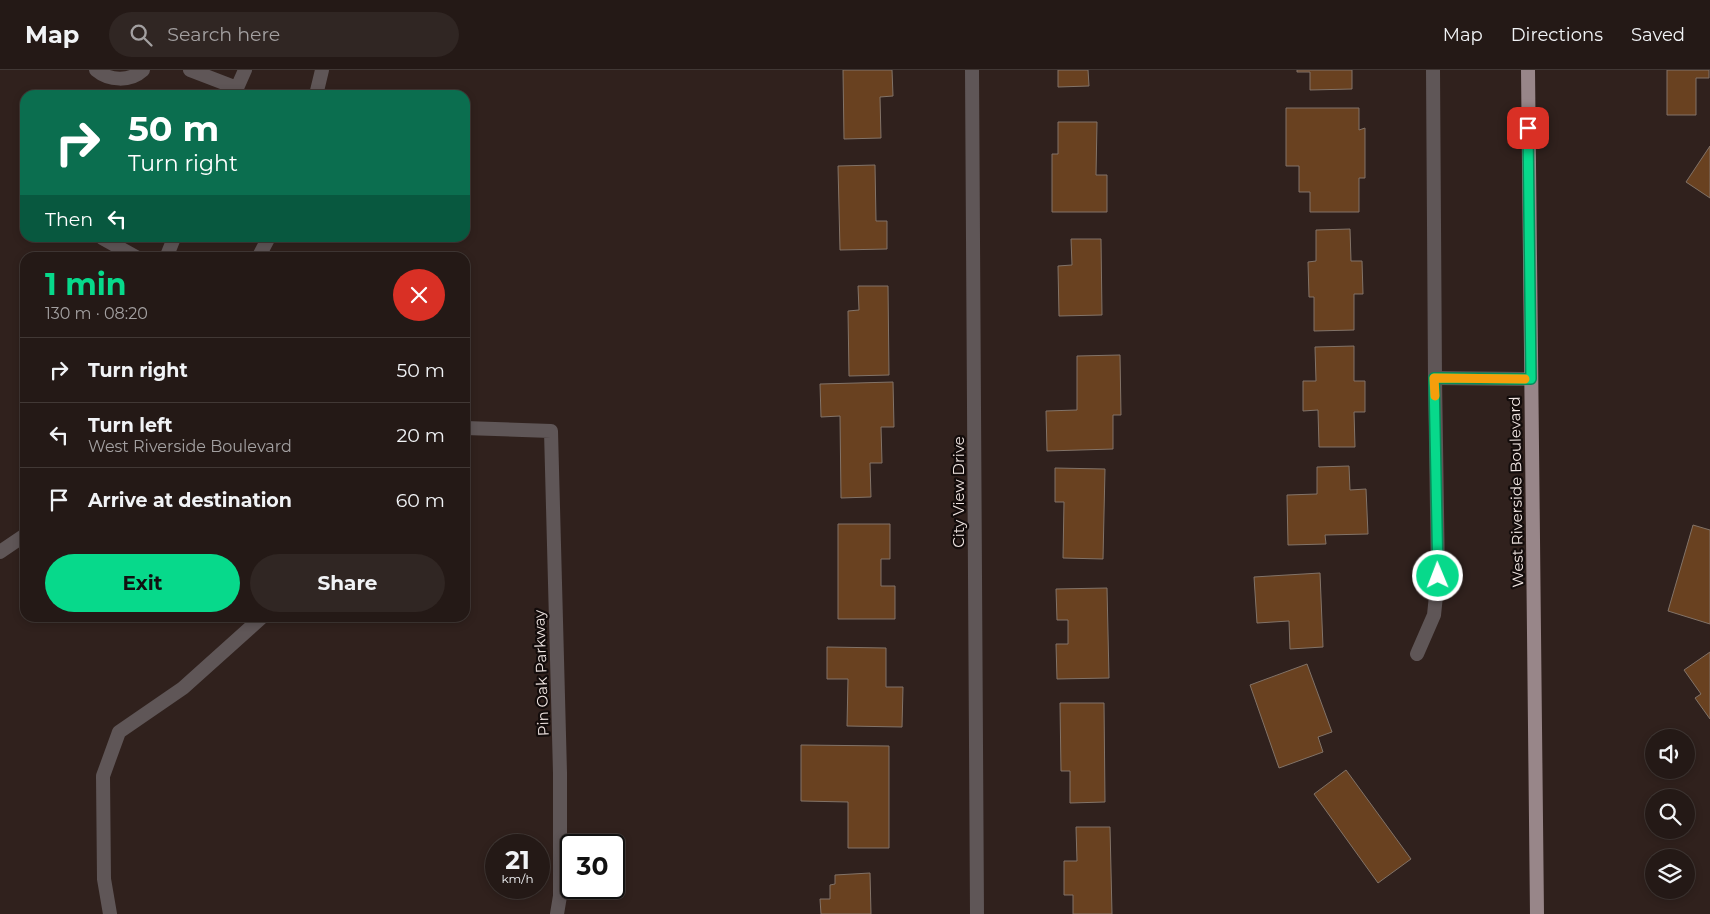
<!DOCTYPE html>
<html lang="en">
<head>
<meta charset="utf-8">
<style>
	:root { --surface:#241916; --page:#302623; --text:#f1f3f6; --muted:#a3a0a1; --line:#413835; --accent:#07d98b }
	body { margin:0; font-family:Montserrat,sans-serif; background:var(--page); color:var(--text); height:100vh; display:flex; flex-direction:column; font-size:19px; white-space:nowrap }
	* { box-sizing:border-box; margin:0 }
	p { font-size:16px; color:var(--muted) }
	.icon { flex:none; width:28px; height:28px; fill:none; stroke:currentColor; stroke-width:2; stroke-linecap:round; stroke-linejoin:round }
	.map { position:relative; flex:1; overflow:hidden }
	.side { position:absolute; left:20px; top:182px; width:450px; height:370px; display:flex; flex-direction:column; background:var(--surface); border-radius:15px; box-shadow:0 2px 8px #0003,0 0 0 1px var(--line) }
	.side>* { flex:none }
	.hud { position:absolute; left:20px; top:20px; width:450px; height:152px; border-radius:15px; box-shadow:0 2px 8px #0003,0 0 0 1px var(--line); background:#0b6e4f; color:#fff; overflow:hidden }
	.buttons { position:absolute; left:1645px; top:659px; display:grid; gap:10px }
	.buttons a { display:grid; place-items:center; width:50px; height:50px; border-radius:50%; background:var(--surface); box-shadow:0 2px 8px #0003,0 0 0 1px var(--line); font-size:25px }
	.speed { position:absolute; left:485px; top:764px; display:flex; gap:10px; font-size:25px; font-weight:700; text-align:center }
	.speed>* { display:grid; place-content:center; width:65px; height:65px; border-radius:50%; background:var(--surface); box-shadow:0 2px 8px #0003,0 0 0 1px var(--line); line-height:1 }
	.speed small { font-size:12px; font-weight:400 }
	.speed .limit { border:2px solid #111; border-radius:8px; background:#fff; color:#111 }
	.pin { position:absolute; display:grid; place-items:center; width:42px; height:42px; color:#fff; margin:-21px; border-radius:10px; box-shadow:0 2px 8px #0006 }
	.me { position:absolute; width:55px; margin:-28px; rotate:359deg; stroke-linejoin:round; filter:drop-shadow(0 0 4px #0008) }
	.turn { display:flex; align-items:center; gap:18px; height:105px; padding:0 25px; font-size:22px }
	.turn .icon { width:65px; height:65px; stroke-width:2.5 }
	.turn b { display:block; font-size:35px; line-height:42px }
	.then { display:flex; align-items:center; height:48px; padding:0 25px; background:#0003; gap:10px; font-size:19px }
	.round { display:grid; place-items:center; flex:none; width:52px; height:52px; border-radius:26px; background:var(--page) }
	.headline { display:flex; align-items:center; justify-content:space-between; height:85px; padding:0 25px }
	h1 { font-size:30px; font-weight:700; line-height:38px; color:var(--accent) }
	.cta { display:flex; gap:10px; margin-top:auto; padding:10px 25px }
	.cta a { flex:1; height:58px; border-radius:30px; background:var(--accent); color:#111; font-size:20px; font-weight:700; line-height:58px; text-align:center }
	.cta a+a { background:var(--page); color:var(--text) }
	ul { padding:0; list-style:none }
	li { display:flex; align-items:center; gap:15px; height:65px; padding:0 25px; border-top:1px solid var(--line) }
	li div { flex:1 }
	li b { display:block; font-size:19px }
	li em { font-style:normal }
	header { display:flex; align-items:center; gap:30px; box-sizing:border-box; height:70px; padding:0 25px; background:var(--surface); border-bottom:1px solid var(--line) }
	header strong { font-size:24px }
	nav { display:flex; gap:28px; margin-inline-start:auto; font-size:18px }
	.search { width:350px; height:45px; background:var(--page); display:flex; align-items:center; gap:12px; box-sizing:border-box; padding:0 18px; border-radius:28px; color:var(--muted); font-size:19px }
	.map>svg:first-child { display:block }
</style>
</head>
<body>
<header>
<strong>Map</strong>
<div class="search"><svg class="icon" aria-label="search" viewBox="0 0 24 24"><circle cx="10" cy="10" r="6"/><path d="M15 15l6 6"/></svg>Search here</div>
<nav><a>Map</a><a>Directions</a><a>Saved</a></nav>
</header>
<div class="map">
<svg width="1710" height="844" viewBox="0 0 1710 844">
	<rect width="100%" height="100%" fill="#30211d"/>
	<!-- building -->
	<g fill="#694120" stroke="#827368">
		<polygon points="843,0 892,0 893,26 880,27 881,68 844,69"/>
		<polygon points="1058,0 1088,0 1089,16 1058,17"/>
		<polygon points="1297,0 1352,0 1352,19 1310,20 1310,2 1297,2"/>
		<polygon points="1667,0 1709,0 1709,8 1696,8 1696,45 1667,45"/>
		<polygon points="1286,38 1359,38 1359,60 1365,58 1365,108 1359,108 1359,142 1310,142 1310,122 1299,122 1299,96 1286,96"/>
		<polygon points="1058,52 1097,52 1096,105 1107,105 1107,142 1052,142 1052,84 1058,84"/>
		<polygon points="1710,76 1710,128 1686,112"/>
		<polygon points="875,95 876,151 887,151 887,179 840,180 838,96"/>
		<polygon points="1350,159 1351,191 1362,191 1363,224 1354,224 1354,260 1314,261 1314,227 1309,227 1308,192 1316,191 1316,160"/>
		<polygon points="1071,169 1101,169 1102,245 1059,246 1058,196 1072,195"/>
		<polygon points="858,216 888,216 889,305 849,306 848,241 859,240"/>
		<polygon points="1354,276 1354,311 1365,311 1365,342 1354,342 1355,377 1319,377 1318,340 1303,341 1303,311 1316,311 1315,277"/>
		<polygon points="1120,285 1121,345 1113,345 1113,379 1047,381 1046,341 1077,340 1077,286"/>
		<polygon points="893,312 894,357 881,357 882,393 870,393 871,427 841,428 840,346 821,347 820,314"/>
		<polygon points="1349,396 1350,420 1366,419 1368,464 1325,465 1326,474 1288,475 1287,425 1317,424 1317,397"/>
		<polygon points="1055,398 1105,399 1103,489 1063,488 1064,432 1055,432"/>
		<polygon points="838,454 890,454 890,489 881,489 881,516 895,516 895,549 838,549"/>
		<polygon points="1693,455 1710,460 1710,554 1668,541"/>
		<polygon points="1320,503 1323,577 1290,579 1289,551 1257,553 1254,507"/>
		<polygon points="1107,518 1109,608 1057,609 1056,574 1068,574 1068,550 1057,550 1056,519"/>
		<polygon points="827,577 886,578 886,617 903,617 902,657 847,656 848,609 827,609"/>
		<polygon points="1710,582 1710,649 1695,628 1701,624 1684,600"/>
		<polygon points="1307,594 1332,662 1318,667 1323,682 1279,698 1250,615"/>
		<polygon points="1060,633 1104,633 1105,732 1070,733 1070,701 1061,701"/>
		<polygon points="801,675 889,676 889,778 848,778 848,732 801,731"/>
		<polygon points="1346,700 1411,789 1378,813 1314,724"/>
		<polygon points="1076,757 1110,757 1112,844 1073,844 1073,825 1064,825 1064,791 1077,791"/>
		<polygon points="870,803 871,844 821,844 820,829 830,829 830,815 835,814 835,805"/>
	</g>
	<g fill="none" stroke-linecap="round" stroke-linejoin="round">
		<!-- service -->
		<g stroke="#5f5657" stroke-width="14">
			<path d="M96,0C109,11 130,12 143,0"/>
			<polyline points="190,0 237,18 245,0"/>
			<polyline points="316,25 322,0"/>
			<polyline points="102,168 138,188"/>
			<polyline points="166,188 174,168"/>
		</g>
		<!-- minor -->
		<g stroke="#5f5657" stroke-width="14">
			<polyline points="972,0 977,844"/>
			<polyline points="258,188 268,169"/>
			<polyline points="1435,308 1531,309"/>
			<polyline points="465,358 551,361 560,703 560,826 557,844"/>
			<polyline points="0,482 25,465"/>
			<polyline points="1417,584 1434,545 1438,506 1435,308 1433,0"/>
			<polyline points="110,844 104,809 103,706 119,662 183,618 261,548"/>
		</g>
		<!-- primary -->
		<polyline stroke="#988689" stroke-width="14" points="1528,0 1537,844"/>
	</g>
	<g fill="none" stroke-linecap="round" stroke-linejoin="round">
		<!-- route casing -->
		<g stroke="#058d5a" stroke-width="12">
			<polyline id="route" points="1438,506 1434,308 1531,309 1528,58"/>
		</g>
		<!-- route -->
		<use href="#route" stroke="#07d98b" stroke-width="9"/>
		<!-- slow -->
		<polyline stroke="#f59e0b" stroke-width="9" points="1435,326 1434,308 1525,309"/>
	</g>
	<g text-anchor="middle" dominant-baseline="central" stroke-width="4.5" stroke-linejoin="round" paint-order="stroke">
		<!-- street labels -->
		<g font-size="15" fill="#f2e7e4" stroke="#130c0b">
			<text transform="translate(958 422) rotate(-90)">City View Drive</text>
			<text transform="translate(1516 422) rotate(-91)">West Riverside Boulevard</text>
			<text transform="translate(541 603) rotate(-92)">Pin Oak Parkway</text>
		</g>
	</g>
</svg>
<div class="buttons">
<a><svg class="icon" aria-label="sound" viewBox="0 0 24 24"><path d="M4 9h4l5-4v14l-5-4H4zM17 9q2 3 0 6"/></svg></a>
<a><svg class="icon" aria-label="search" viewBox="0 0 24 24"><circle cx="10" cy="10" r="6"/><path d="M15 15l6 6"/></svg></a>
<a><svg class="icon" aria-label="layers" viewBox="0 0 24 24"><path d="M12 4l9 5-9 5-9-5zM3 14l9 5 9-5"/></svg></a>
</div>
<div class="speed"><div>21<small>km/h</small></div><div class="limit">30</div></div>
<div class="pin" style="left:1528px;top:58px;background:#d93025"><svg class="icon" aria-label="arrive" viewBox="0 0 24 24"><path d="M6 21V4h12l-3 4 3 4H6"/></svg></div>
<svg class="me" style="left:1438px;top:506px" viewBox="-20 -20 40 40"><circle r="17" fill="#07d98b" stroke="#fff" stroke-width="3"/><path d="M0-11L8 9 0 5-8 9z" fill="#fff"/></svg>
<div class="hud">
<div class="turn"><svg class="icon" aria-label="right" viewBox="0 0 24 24"><path d="M7 20v-9h11M14 6l5 5-5 5"/></svg><div><b>50 m</b>Turn right</div></div>
<div class="then">Then<svg class="icon" aria-label="left" viewBox="0 0 24 24"><path d="M17 20v-9H6M10 6l-5 5 5 5"/></svg></div>
</div>
<section class="side">
<div class="headline"><div><h1>1 min</h1><p>130 m · 08:20</p></div><a class="round" style="background:#d93025;color:#fff"><svg class="icon" aria-label="close" viewBox="0 0 24 24"><path d="M6 6l12 12M18 6L6 18"/></svg></a></div>
<ul>
<li><svg class="icon" aria-label="right" viewBox="0 0 24 24"><path d="M7 20v-9h11M14 6l5 5-5 5"/></svg><div><b>Turn right</b></div><em>50 m</em></li>
<li><svg class="icon" aria-label="left" viewBox="0 0 24 24"><path d="M17 20v-9H6M10 6l-5 5 5 5"/></svg><div><b>Turn left</b><p>West Riverside Boulevard</p></div><em>20 m</em></li>
<li><svg class="icon" aria-label="arrive" viewBox="0 0 24 24"><path d="M6 21V4h12l-3 4 3 4H6"/></svg><div><b>Arrive at destination</b></div><em>60 m</em></li>
</ul>
<div class="cta"><a>Exit</a><a>Share</a></div>
</section>
</div>
</body>
</html>
